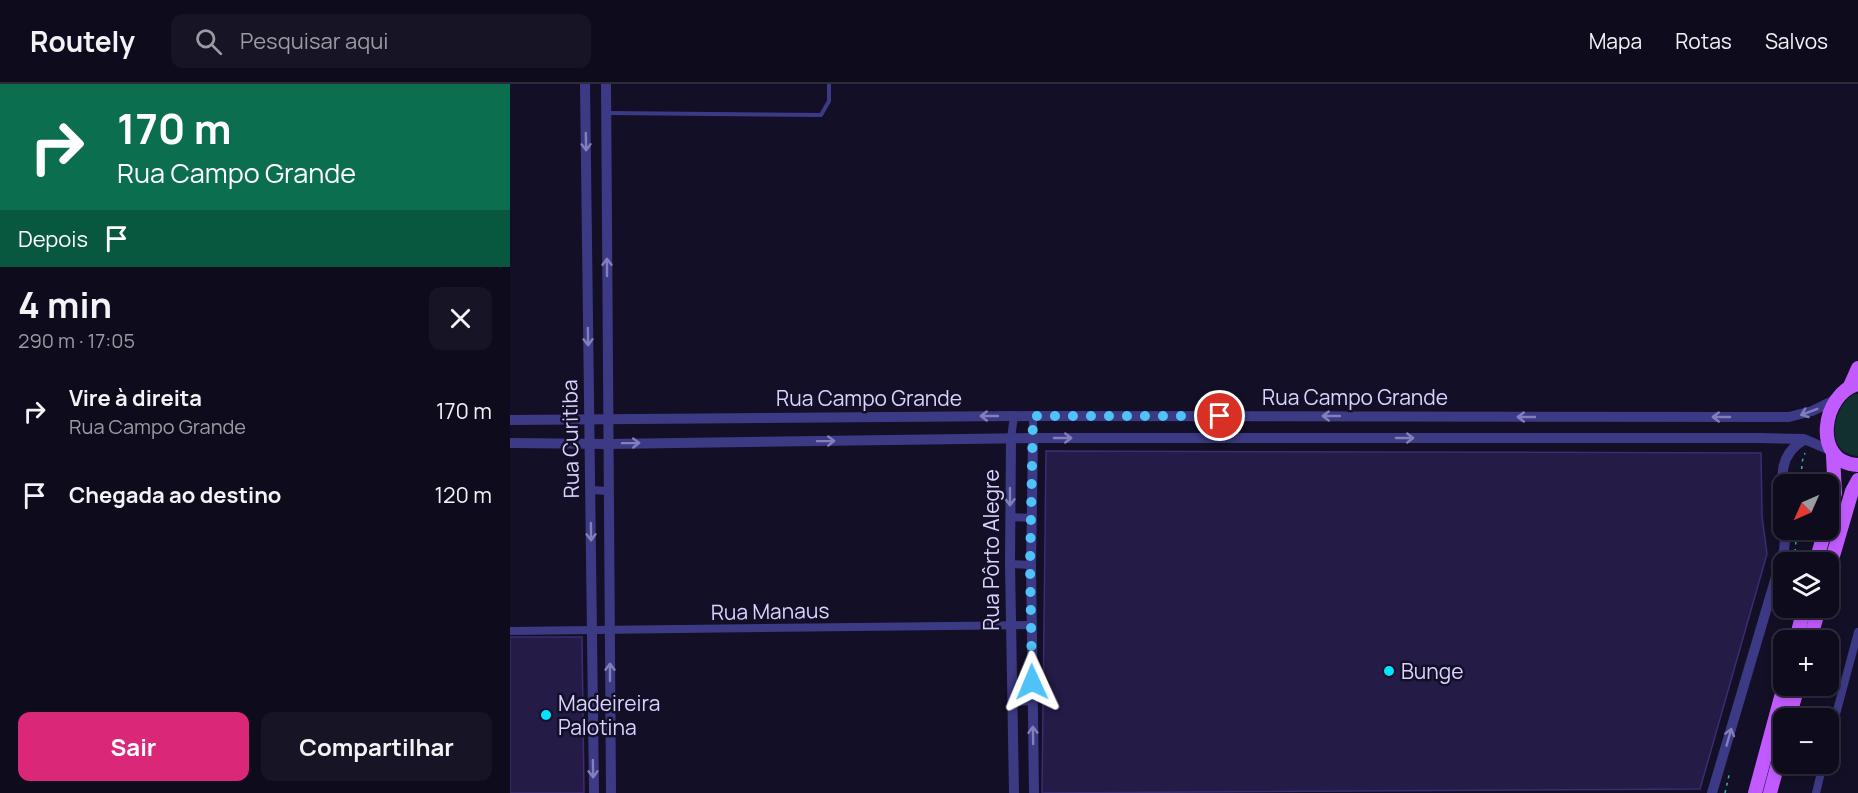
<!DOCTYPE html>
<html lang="pt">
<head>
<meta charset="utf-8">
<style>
	:root { --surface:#0e0b1c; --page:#171425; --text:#f1f3f6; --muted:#9b9ba3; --line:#2e2b3b; --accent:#db2777 }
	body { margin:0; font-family:Manrope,sans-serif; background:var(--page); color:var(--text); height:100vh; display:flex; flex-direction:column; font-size:22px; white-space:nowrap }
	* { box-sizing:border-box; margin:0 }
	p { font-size:20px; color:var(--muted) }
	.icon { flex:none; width:33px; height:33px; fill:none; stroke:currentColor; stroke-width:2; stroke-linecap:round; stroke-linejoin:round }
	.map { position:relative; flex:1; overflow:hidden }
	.details { display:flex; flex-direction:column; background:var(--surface); width:510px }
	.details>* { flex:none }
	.hud { background:#0b6e4f; color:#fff; overflow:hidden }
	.needle { width:39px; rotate:225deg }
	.buttons { position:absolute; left:1263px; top:390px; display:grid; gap:12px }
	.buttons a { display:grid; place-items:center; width:66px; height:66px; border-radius:12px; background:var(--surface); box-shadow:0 3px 9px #0003,0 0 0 2px var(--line); font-size:30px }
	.pin { position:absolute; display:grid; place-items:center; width:51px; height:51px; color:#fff; margin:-26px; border:3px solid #fff; border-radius:50%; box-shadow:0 2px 6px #0007 }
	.me { position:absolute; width:66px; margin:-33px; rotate:359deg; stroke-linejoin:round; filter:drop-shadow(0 0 4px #0008) }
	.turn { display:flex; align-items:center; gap:21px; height:126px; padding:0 18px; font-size:27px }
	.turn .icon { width:78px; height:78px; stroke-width:2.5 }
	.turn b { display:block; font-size:42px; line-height:51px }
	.then { display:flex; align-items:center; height:57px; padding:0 18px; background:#0003; gap:12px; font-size:22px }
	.round { display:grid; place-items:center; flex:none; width:63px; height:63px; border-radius:12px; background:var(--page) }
	.head { display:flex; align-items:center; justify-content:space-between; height:102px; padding:0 18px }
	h1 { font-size:36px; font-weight:700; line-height:45px }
	.action { display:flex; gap:12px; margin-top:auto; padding:12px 18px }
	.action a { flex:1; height:69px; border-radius:12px; background:var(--accent); color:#fff; font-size:24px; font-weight:700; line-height:69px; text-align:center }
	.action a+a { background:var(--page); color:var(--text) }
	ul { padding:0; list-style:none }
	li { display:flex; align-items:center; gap:18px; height:84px; padding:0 18px }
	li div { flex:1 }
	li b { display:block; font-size:22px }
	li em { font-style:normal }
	header { display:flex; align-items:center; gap:36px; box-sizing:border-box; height:84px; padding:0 30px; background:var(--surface); border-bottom:2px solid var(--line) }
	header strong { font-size:28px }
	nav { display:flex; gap:33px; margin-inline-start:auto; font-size:21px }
	.search { width:420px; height:54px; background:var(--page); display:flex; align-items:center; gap:15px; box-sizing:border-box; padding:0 21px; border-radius:12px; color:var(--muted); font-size:22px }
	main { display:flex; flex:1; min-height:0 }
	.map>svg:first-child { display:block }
</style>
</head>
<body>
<header>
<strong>Routely</strong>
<div class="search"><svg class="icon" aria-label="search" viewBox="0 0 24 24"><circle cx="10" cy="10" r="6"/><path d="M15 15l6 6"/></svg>Pesquisar aqui</div>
<nav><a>Mapa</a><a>Rotas</a><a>Salvos</a></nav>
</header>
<main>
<section class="details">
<div class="hud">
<div class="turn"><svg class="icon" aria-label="right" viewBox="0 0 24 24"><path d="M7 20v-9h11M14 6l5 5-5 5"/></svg><div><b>170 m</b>Rua Campo Grande</div></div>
<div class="then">Depois<svg class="icon" aria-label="arrive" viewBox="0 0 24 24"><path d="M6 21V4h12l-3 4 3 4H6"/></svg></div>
</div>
<div class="head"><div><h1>4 min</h1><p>290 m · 17:05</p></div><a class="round"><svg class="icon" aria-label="close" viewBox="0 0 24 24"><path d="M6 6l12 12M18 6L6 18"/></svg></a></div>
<ul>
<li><svg class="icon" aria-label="right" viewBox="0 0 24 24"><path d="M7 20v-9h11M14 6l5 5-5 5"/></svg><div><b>Vire à direita</b><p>Rua Campo Grande</p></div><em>170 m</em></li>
<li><svg class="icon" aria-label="arrive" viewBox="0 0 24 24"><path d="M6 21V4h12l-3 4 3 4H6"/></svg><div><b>Chegada ao destino</b></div><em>120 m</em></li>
</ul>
<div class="action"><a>Sair</a><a>Compartilhar</a></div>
</section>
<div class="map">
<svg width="1348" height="709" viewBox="0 0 1348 709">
	<rect width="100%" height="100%" fill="#130f26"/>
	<!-- green -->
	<path fill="#12302f" d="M1344,310H1348V372C1313,370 1322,323 1344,310Z"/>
	<!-- building -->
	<g fill="#241b47" stroke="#3b2d73" stroke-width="1.5">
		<polygon points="536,367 1251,369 1252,432 1257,470 1190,705 532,709"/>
		<polygon points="0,553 72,553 74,709 0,709"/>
	</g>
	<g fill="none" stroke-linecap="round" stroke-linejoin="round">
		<!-- path -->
		<g stroke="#2fb8b0" stroke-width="1.5" stroke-dasharray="3 4.5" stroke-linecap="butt">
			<polyline points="1291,400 1292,378 1295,369"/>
			<polyline points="1285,468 1287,446"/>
			<polyline points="1215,709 1220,687"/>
		</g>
		<!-- service -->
		<polyline stroke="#3d3a85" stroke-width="4" points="97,29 311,31 319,17 319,0"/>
		<!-- minor -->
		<g stroke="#3d3a85" stroke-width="8">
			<polyline points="501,354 504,332"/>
			<polyline points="523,354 523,332"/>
			<polyline points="80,406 99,407"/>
			<polyline points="500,433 521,434"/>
			<polyline points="500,480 521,481"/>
			<polyline points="0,547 521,541"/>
			<polyline points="502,618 522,617"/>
			<polyline points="1318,660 1348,548"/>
			<polyline points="1306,709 1313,680"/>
		</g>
		<!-- tertiary -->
		<g stroke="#3d3a85" stroke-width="10">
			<polyline points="75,0 84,709"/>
			<polyline points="96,0 101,709"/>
			<polyline points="0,336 523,332 1279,333 1302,327 1327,315"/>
			<polyline points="501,354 500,480 504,709"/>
			<polyline points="523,354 521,481 524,709"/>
			<polyline points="0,359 99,360 523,354 1249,354 1294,355 1320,366"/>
			<path d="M1274,418C1271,393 1269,370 1294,356"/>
			<polyline points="1202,709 1274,466 1276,446"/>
		</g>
		<!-- primary -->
		<g stroke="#c25bff" stroke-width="14">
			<path d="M1348,300C1312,309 1301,379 1348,381"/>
			<polyline points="1340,302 1348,284"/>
			<polyline points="1318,433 1325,409 1323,372"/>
			<polyline points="1306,478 1315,446"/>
			<polyline points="1318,489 1342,407 1348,396"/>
			<polyline points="1286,556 1294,524"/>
			<polyline points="1300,556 1309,524"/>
			<polyline points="1279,634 1288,602"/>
			<polyline points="1245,709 1274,602"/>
			<polyline points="1260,709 1274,657"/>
		</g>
	</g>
	<!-- one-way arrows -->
	<defs><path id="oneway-shaft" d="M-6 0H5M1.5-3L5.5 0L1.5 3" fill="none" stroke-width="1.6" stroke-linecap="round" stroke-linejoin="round" transform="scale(1.5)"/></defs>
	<g stroke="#837fbc">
		<use href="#oneway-shaft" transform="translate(76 58) rotate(89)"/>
		<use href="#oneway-shaft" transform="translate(97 183) rotate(-90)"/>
		<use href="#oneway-shaft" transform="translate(78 253) rotate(89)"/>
		<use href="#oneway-shaft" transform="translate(1299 328) rotate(159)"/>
		<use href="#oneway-shaft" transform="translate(479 332) rotate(180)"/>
		<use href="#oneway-shaft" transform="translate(821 332) rotate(-180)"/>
		<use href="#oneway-shaft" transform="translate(1016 333) rotate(-180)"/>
		<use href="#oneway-shaft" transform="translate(1211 333) rotate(-180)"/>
		<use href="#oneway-shaft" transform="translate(553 354)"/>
		<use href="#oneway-shaft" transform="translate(895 354)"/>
		<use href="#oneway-shaft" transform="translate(316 357) rotate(-1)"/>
		<use href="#oneway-shaft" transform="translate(121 359) rotate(-1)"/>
		<use href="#oneway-shaft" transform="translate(500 413) rotate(90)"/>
		<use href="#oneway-shaft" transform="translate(81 448) rotate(89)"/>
		<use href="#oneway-shaft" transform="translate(100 588) rotate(-90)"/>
		<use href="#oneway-shaft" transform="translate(523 651) rotate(-91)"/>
		<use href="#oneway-shaft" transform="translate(1219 653) rotate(-74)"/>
		<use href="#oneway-shaft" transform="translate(83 685) rotate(89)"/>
	</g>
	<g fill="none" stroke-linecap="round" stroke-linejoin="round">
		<!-- route -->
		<polyline stroke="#4fc3f7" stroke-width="10" stroke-dasharray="0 18" points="522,598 520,481 523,332 710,332"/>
	</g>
	<!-- markers -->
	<g fill="#00e5ff" stroke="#130f26" stroke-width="2">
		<circle cx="879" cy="587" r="6"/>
		<circle cx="36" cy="631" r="6"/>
	</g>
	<g text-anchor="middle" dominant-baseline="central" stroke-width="5" stroke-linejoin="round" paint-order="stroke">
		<!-- street labels -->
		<g font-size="21" fill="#d9d4ff" stroke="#130f26">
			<text x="845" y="313">Rua Campo Grande</text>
			<text x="359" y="314">Rua Campo Grande</text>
			<text transform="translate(60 355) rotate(-91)">Rua Curitiba</text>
			<text transform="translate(481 466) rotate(-90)">Rua Pôrto Alegre</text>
			<text transform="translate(260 527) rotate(-1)">Rua Manaus</text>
		</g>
		<!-- poi labels -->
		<g font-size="21" fill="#d9d4ff" stroke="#130f26" text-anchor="start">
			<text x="891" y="587">Bunge</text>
			<text x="48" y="619">Madeireira<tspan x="48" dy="24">Palotina</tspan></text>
		</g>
	</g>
</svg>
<div class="buttons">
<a><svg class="needle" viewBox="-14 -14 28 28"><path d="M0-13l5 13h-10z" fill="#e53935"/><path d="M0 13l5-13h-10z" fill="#9b9ba3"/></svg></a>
<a><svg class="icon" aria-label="layers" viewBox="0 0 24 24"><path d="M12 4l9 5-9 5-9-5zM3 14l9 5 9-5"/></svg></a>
<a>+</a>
<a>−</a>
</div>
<div class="pin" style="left:710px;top:332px;background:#d93025"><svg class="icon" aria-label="arrive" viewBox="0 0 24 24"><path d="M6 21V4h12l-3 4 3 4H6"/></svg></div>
<svg class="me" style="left:522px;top:598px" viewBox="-20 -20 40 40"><path d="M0-17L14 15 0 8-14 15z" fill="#4fc3f7" stroke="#fff" stroke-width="4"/></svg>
</div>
</main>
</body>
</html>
